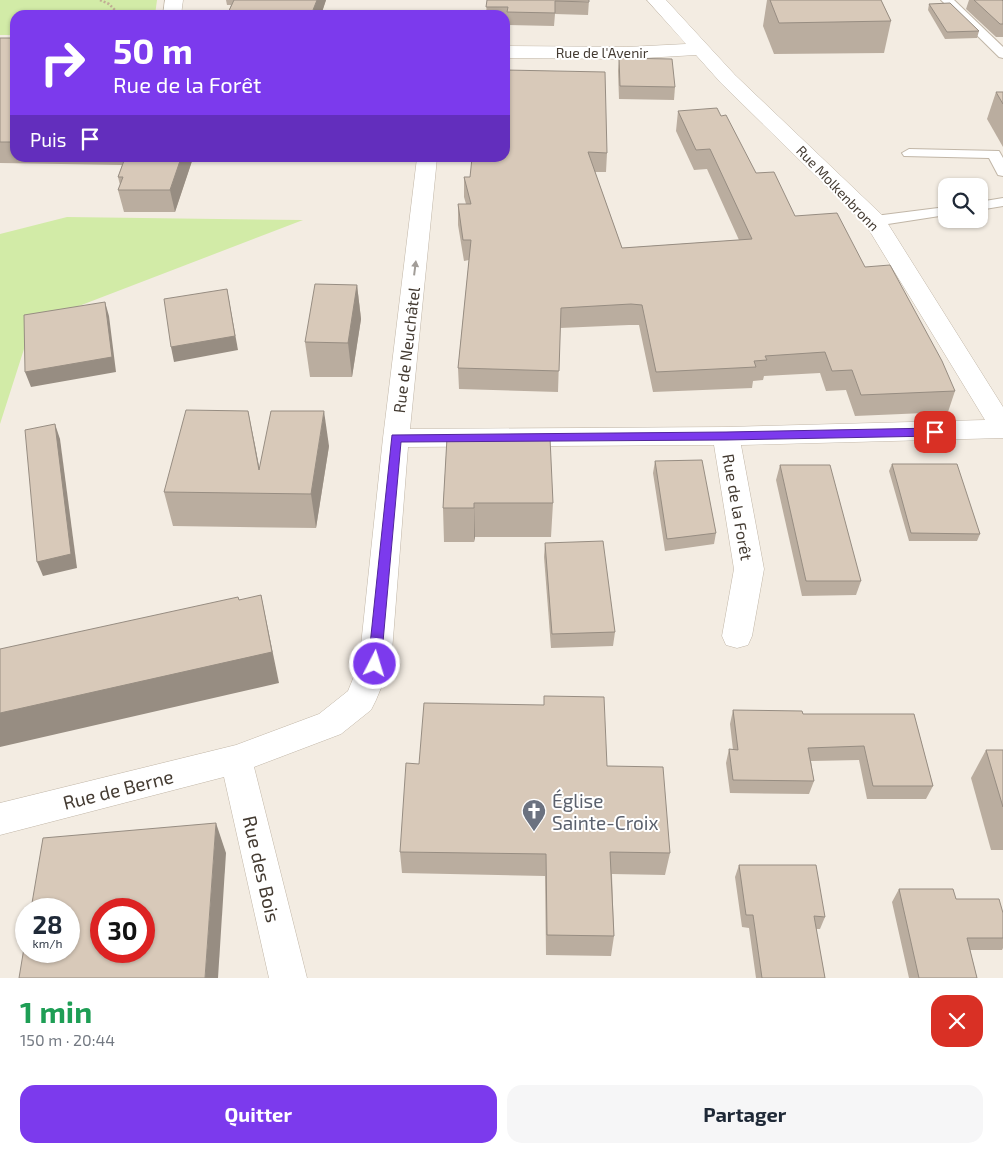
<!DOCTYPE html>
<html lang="fr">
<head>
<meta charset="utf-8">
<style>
	:root { --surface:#fff; --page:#f6f6f7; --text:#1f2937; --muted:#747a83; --accent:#7c3aed }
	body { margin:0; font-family:"Exo 2",sans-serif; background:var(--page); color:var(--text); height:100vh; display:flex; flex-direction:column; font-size:19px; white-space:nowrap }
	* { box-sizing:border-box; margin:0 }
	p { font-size:16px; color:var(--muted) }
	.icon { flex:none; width:28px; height:28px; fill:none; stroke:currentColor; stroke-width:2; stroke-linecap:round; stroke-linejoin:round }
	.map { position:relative; height:978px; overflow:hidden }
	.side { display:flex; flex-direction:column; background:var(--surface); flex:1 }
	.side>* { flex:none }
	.guide { position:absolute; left:10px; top:10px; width:500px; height:152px; border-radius:15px; box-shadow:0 1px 4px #0004; background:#7c3aed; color:#fff; overflow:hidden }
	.tools { position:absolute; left:938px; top:178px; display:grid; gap:10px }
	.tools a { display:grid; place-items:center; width:50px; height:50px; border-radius:10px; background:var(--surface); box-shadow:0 1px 4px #0004; font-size:25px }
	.speed { position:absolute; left:15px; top:898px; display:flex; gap:10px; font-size:25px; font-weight:700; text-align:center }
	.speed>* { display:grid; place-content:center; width:65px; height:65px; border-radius:50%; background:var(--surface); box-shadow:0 1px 4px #0004; line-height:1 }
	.speed small { font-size:12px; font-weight:400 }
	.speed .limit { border:8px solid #d22; background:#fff; color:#111 }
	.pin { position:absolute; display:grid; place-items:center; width:42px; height:42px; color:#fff; margin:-21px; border-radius:10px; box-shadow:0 2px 8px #0006 }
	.me { position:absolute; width:55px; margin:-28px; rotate:5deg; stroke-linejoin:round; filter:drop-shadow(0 0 4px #0008) }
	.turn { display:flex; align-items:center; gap:18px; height:105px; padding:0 20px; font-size:22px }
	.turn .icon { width:65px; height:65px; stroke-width:2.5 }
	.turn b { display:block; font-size:35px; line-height:42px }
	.then { display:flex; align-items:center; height:48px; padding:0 20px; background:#0003; gap:10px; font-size:19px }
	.round { display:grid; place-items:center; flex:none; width:52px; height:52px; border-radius:15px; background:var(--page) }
	.summary { display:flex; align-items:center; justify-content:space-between; height:85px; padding:0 20px }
	h1 { font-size:30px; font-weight:700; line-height:38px; color:#1e9e55 }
	.primary-button { display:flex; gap:10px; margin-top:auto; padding:10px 20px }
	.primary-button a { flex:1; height:58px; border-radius:15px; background:var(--accent); color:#fff; font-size:20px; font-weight:700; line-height:58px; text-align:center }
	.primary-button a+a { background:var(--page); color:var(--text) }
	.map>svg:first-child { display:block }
</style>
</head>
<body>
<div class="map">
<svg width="1003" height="978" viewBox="0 0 1003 978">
	<rect width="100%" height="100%" fill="#f3ece2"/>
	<!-- green -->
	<g fill="#d2eba7">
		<polygon points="0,0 157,0 155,15 15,15 15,35 0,35"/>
		<polygon points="67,217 303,220 32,324 0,424 0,234"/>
	</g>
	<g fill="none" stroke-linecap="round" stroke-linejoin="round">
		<!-- service casing -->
		<g stroke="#c1b6a7" stroke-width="2">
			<g id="service">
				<polygon points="941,0 954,0 1003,47 1003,58 999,57"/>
				<polygon points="909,149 999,151 1003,158 1003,176 998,175 989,158 904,156 902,153"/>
				<polygon points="1003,198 1003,206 979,210 979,202"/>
				<polygon points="946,207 946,215 875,226 870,224 867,221 870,218 875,216"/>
			</g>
		</g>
		<!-- minor casing -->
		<g stroke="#c1b6a7" stroke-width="1">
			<g id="minor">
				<polygon points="165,0 183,0 181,15 163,15"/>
				<polygon points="647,0 666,0 735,75 883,216 1003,407 1003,438 741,445 764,569 752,636 748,645 737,648 726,645 722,636 734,569 714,445 408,447 391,664 376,700 371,710 341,734 254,767 307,978 269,978 224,777 0,835 0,803 236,745 319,714 348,691 359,664 383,438 417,158 437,158 410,429 726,427 985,420 866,225 721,83 696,55 627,59 505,58 505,46 627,47 686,44"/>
			</g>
		</g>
		<!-- path -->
		<polyline stroke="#c1ad94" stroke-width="2.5" stroke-dasharray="2 2" stroke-linecap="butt" points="100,0 109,4 120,15"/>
		<!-- service -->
		<use href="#service" fill="#fff" fill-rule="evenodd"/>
		<!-- minor -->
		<use href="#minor" fill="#fff" fill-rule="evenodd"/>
	</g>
	<!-- wall -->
	<g fill="#baad9f">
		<polygon points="226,0 326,0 321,15 227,15 231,5 227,5"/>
		<polygon points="487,0 589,0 588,15 555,14 554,26 507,25 507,21 505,21 505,15 486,15"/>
		<polygon points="767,0 881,0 891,21 884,53 774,54 763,26"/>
		<polygon points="969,0 1002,0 1003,1 1003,37 996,37 966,9"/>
		<polygon points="929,4 979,31 977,38 945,39 928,10"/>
		<polygon points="0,38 15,38 15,158 193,158 175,212 124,212 118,190 120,185 118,177 122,165 0,163"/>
		<polygon points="619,58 675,87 674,100 619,99 618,71"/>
		<polygon points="505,70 607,153 606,172 595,172 622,248 739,240 707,169 694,170 676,131 678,111 721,116 756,173 795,216 865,267 955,391 948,412 855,416 846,390 826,391 820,373 764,376 763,380 753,381 752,388 653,392 639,325 629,325 560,328 558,392 459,389 458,368 469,260 464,261 458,225 458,204 466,204 464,197 464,177 470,177"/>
		<polygon points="996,92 1003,92 1003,147 987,119"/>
		<polygon points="357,285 361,319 352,377 310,377 305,342"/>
		<polygon points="248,411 259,468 329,446 316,528 173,526 164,492"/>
		<polygon points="447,438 553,503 551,537 475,537 474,542 444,542 443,508"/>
		<polygon points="655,461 716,533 714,544 665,551 653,473"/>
		<polygon points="892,464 980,534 977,541 909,541 889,471"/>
		<polygon points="780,465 861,581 856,595 802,596 776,480"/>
		<polygon points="545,543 615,632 613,646 551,648 544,557"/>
		<polygon points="733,710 803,714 914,714 933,786 926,799 867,799 859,760 811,761 814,781 809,794 730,793 726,763 729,749 733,750 730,724"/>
		<polygon points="986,750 1003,750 1003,850 991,850 971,778"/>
		<polygon points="607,766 670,853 665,875 612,874 614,936 611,956 546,955 545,876 402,873 400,852"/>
		<polygon points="739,865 825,917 820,929 816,929 825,978 756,978 749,928 742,927 735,877"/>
		<polygon points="899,889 956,899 1003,913 1003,948 1002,950 970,950 977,978 909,978 892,902"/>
	</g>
	<!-- shaded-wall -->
	<g fill="#978d82">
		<polygon points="317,0 326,0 321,15 311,15"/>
		<polygon points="181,158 193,158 175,212 170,190"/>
		<polygon points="357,285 361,319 352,377 348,343"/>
		<polygon points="227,289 238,350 174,362 171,347"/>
		<polygon points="105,302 109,316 116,372 31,387 25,372"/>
		<polygon points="248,411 255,445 264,493 259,470"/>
		<polygon points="324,411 329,446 316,528 311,494"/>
		<polygon points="55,424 60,439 77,568 43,576 37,562"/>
		<polygon points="474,503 475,537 474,542"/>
		<polygon points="261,595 279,683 0,747 0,713"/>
		<polygon points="216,823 226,853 218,978 205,978"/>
	</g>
	<!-- building -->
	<g fill="#d8c9b9" stroke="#978d82" fill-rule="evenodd">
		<polygon points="234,0 317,0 311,15 227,15"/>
		<polygon points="487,0 589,0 589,2 555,1 555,13 507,12 508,7 486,7"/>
		<polygon points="770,0 881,0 891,21 779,23"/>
		<polygon points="974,0 1002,0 1003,1 1003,24 1000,24"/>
		<polygon points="950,3 979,31 947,32 929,4"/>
		<rect x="0" y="38" width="15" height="104"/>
		<polygon points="619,58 672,59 675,87 620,86"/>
		<polygon points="505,70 605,72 607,153 588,152 622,248 752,239 710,149 696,150 678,111 717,108 721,116 726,115 756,173 774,172 795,216 837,213 865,267 890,265 942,361 955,391 861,395 852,370 832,371 825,352 765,356 767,360 754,361 756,367 656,372 642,305 631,304 561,308 559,371 458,368 471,240 463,240 458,204 471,204 464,177 470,177 472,158 505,158"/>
		<polygon points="996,92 1003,92 1003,104"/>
		<polygon points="125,158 181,158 170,190 118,190 123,177 118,177"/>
		<polygon points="315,284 357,285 348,343 305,342"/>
		<polygon points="227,289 235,336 171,347 164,299"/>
		<polygon points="105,302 112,357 25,372 24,315"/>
		<polygon points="186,410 248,411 259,470 271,411 324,411 311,494 164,492"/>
		<polygon points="55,424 71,554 37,562 25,430"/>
		<polygon points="447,438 550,438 553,503 474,503 474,508 443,508"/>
		<polygon points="702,460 716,533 667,539 655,461"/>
		<polygon points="892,464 957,464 980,534 911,533"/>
		<polygon points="780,465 830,465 861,581 806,581"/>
		<polygon points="603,541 615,632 552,634 545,543"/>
		<polygon points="261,595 272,652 0,713 0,649 238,597 239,600"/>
		<polygon points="544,696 604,697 607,766 663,767 670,853 610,852 614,936 547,935 546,854 400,852 406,763 419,764 424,703 544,705"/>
		<polygon points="733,710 802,711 803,714 914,714 933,786 873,786 864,746 808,748 814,781 733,780 729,749 738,750"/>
		<polygon points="986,750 1003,750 1003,807"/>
		<path d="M216,823L205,978H19L26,936V951H69V909H31L43,838ZM101,909H144V951H101Z"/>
		<polygon points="739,865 816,865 825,917 814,916 825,978 762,978 753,915 746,915"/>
		<polygon points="899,889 953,889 956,899 999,899 1003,913 1003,938 967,938 977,978 919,978"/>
	</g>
	<!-- one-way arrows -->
	<defs><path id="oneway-solid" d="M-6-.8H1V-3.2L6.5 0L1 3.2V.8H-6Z" transform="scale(1.25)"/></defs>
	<use fill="#a29d98" href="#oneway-solid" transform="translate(415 268) rotate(-83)"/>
	<!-- route -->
	<polygon fill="#7c3aed" stroke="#51269a" points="935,428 940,432 935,436 726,440 401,442 381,664 379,668 375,669 370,668 368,664 392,435 726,432"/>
	<!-- icons -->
	<defs>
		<g id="church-pin" transform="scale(1.25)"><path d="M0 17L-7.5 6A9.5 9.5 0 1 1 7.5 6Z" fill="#6b7280" stroke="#fff"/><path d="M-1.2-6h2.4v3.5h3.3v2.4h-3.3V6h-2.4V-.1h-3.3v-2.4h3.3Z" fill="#fff"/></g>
	</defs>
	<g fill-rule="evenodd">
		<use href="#church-pin" x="534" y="811"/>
	</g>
	<g text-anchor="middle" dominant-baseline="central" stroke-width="4" stroke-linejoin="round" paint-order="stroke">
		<!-- far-street labels -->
		<g font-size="14" fill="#443b32" stroke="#fff">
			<text x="602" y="52">Rue de l'Avenir</text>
			<text transform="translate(838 188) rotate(46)">Rue Molkenbronn</text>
		</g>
		<!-- street labels -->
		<g font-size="16" fill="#443b32" stroke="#fff">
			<text transform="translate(406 350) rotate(-83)">Rue de Neuchâtel</text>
			<text transform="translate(738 507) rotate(80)">Rue de la Forêt</text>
		</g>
		<!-- near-street labels -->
		<g font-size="19" fill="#443b32" stroke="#fff">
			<text transform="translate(118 789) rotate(-14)">Rue de Berne</text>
			<text transform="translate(262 869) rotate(77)">Rue des Bois</text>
		</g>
		<!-- near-worship labels -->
		<g font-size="19" fill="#5b616d" stroke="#fff" text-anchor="start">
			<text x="552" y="800">Église<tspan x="552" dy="22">Sainte-Croix</tspan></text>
		</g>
	</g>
</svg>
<div class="tools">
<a><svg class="icon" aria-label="search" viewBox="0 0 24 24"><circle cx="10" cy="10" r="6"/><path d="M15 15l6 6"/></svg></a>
</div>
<div class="speed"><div>28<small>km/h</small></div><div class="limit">30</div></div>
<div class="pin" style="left:935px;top:432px;background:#d93025"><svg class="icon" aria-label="arrive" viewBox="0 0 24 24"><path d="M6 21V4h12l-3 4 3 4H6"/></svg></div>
<svg class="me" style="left:375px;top:664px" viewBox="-20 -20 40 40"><circle r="17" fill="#7c3aed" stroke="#fff" stroke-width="3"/><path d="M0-11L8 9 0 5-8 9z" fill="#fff"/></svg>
<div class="guide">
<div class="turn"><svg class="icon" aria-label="right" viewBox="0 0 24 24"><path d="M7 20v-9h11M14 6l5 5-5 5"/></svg><div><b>50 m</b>Rue de la Forêt</div></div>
<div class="then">Puis<svg class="icon" aria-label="arrive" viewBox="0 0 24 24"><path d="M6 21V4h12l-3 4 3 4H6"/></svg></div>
</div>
</div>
<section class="side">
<div class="summary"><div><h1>1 min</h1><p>150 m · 20:44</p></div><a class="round" style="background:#d93025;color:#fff"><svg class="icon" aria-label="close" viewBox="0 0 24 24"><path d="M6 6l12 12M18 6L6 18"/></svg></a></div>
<div class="primary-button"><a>Quitter</a><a>Partager</a></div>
</section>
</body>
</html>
